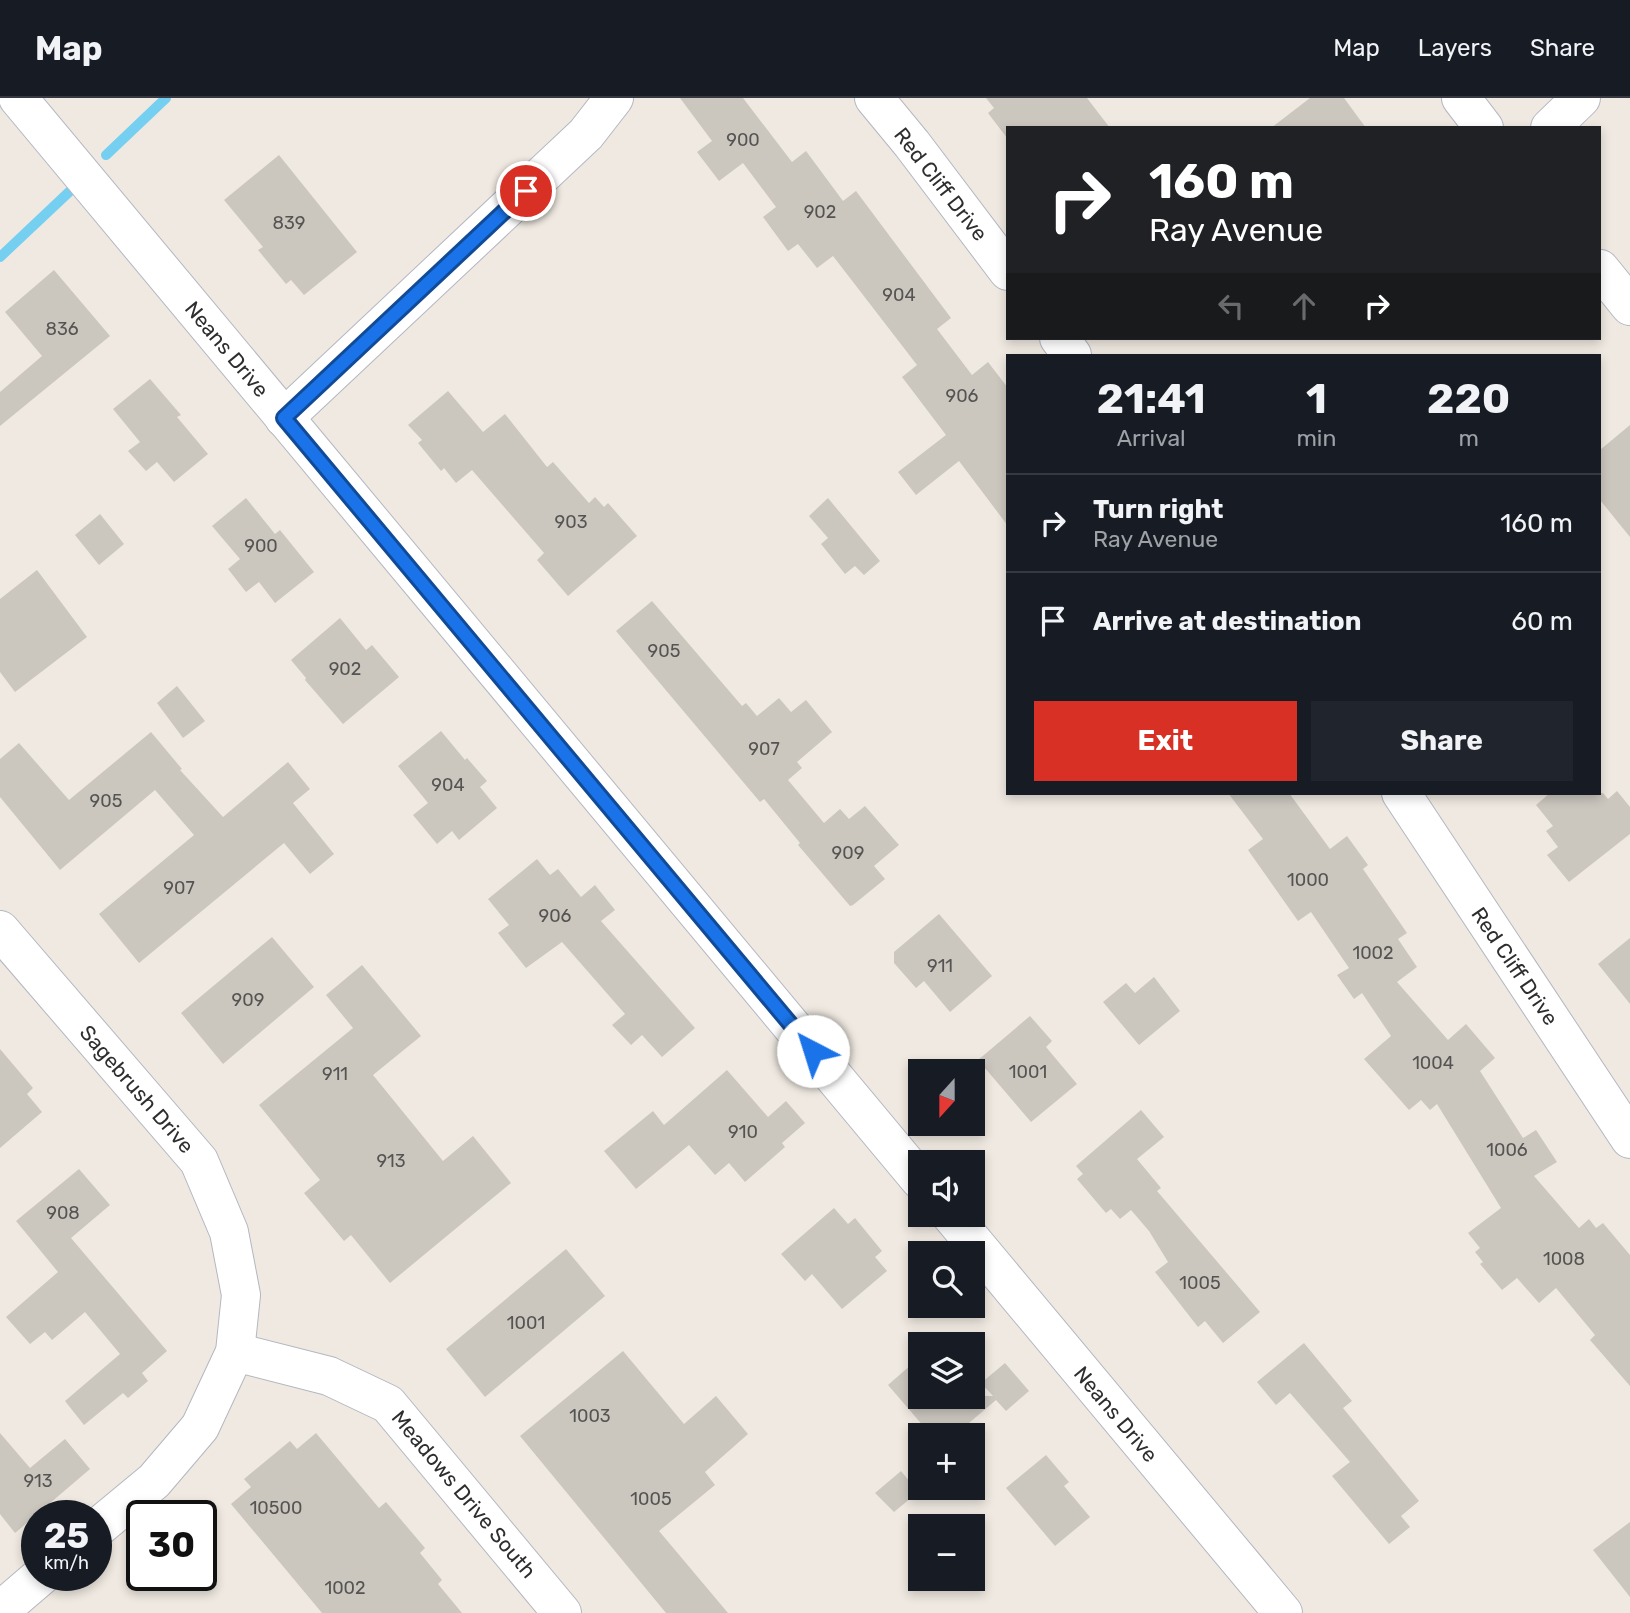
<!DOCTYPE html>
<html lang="en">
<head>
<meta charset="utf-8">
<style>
	:root { --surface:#171b24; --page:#20242c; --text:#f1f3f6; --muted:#9ea1a6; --line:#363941; --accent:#d93025 }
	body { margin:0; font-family:Rubik,sans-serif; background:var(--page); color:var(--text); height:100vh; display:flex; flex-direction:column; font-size:26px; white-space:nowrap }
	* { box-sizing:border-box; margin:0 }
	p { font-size:23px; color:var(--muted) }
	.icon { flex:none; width:38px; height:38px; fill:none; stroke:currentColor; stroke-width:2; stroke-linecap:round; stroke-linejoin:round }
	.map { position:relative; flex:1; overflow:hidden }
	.side { position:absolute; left:1006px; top:256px; width:595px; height:441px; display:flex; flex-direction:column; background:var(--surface); border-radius:0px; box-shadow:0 4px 10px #0003 }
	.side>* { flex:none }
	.banner { position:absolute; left:1006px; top:28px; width:595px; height:214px; border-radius:0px; box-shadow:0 4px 10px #0003; background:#202124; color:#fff; overflow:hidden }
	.needle { width:46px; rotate:201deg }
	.fabs { position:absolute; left:908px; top:961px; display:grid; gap:14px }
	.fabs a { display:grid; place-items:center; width:77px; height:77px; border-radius:0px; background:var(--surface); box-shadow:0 4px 10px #0003; font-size:35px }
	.speed { position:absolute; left:21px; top:1402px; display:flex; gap:14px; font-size:35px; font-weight:700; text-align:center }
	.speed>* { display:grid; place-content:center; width:91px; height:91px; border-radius:50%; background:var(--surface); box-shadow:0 4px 10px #0003; line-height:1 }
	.speed small { font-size:18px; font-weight:400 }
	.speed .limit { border:4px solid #111; border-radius:10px; background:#fff; color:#111 }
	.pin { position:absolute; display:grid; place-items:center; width:60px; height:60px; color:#fff; margin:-30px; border:4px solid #fff; border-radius:50%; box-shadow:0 2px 7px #0007 }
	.me { position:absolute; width:77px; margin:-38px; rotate:320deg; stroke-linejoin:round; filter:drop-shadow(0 0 5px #0008) }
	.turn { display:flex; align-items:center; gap:24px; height:147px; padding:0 28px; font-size:32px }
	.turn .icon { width:91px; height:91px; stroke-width:2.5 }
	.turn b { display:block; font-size:49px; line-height:60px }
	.lanes { display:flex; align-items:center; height:66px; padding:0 28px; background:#0003; justify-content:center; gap:35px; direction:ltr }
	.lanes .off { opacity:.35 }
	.eta { display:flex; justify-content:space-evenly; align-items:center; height:119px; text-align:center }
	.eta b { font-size:42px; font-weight:700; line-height:49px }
	.action { display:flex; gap:14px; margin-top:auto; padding:14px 28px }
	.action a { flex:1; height:80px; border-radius:0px; background:var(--accent); color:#fff; font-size:28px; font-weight:700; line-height:80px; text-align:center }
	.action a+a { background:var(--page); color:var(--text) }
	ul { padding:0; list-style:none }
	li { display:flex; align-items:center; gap:21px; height:98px; padding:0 28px; border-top:2px solid var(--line) }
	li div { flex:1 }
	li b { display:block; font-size:26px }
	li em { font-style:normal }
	header { display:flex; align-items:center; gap:42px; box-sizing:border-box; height:98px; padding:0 35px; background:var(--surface); border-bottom:2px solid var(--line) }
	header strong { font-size:33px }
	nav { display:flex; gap:38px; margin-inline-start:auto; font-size:24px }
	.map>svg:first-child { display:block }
</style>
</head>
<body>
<header>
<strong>Map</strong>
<nav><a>Map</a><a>Layers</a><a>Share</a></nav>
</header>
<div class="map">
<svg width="1630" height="1515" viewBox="0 0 1630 1515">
	<rect width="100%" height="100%" fill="#efe9e1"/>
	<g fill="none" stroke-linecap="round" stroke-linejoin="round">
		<!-- stream -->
		<g stroke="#75cff0" stroke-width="10">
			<polyline points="106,57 166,0"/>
			<polyline points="0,159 69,94"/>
		</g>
	</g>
	<!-- building -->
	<g fill="#cbc7bf">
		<polygon points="680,0 743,0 792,64 806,53 843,103 856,93 951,220 937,231 972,277 988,264 1008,290 1008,428 959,363 916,397 898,374 946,337 902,279 917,267 833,158 817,170 798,146 788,153 763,119 776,109 743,65 719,83 697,54 712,43"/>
		<polygon points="986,0 1087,0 1110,30 1008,30 1007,40 988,15 994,10"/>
		<polygon points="1310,0 1344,0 1366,30 1271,30"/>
		<polygon points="279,57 357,154 304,197 291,182 286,186 258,152 263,149 224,102"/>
		<polygon points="54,172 110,238 0,328 0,294 42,258 5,214"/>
		<polygon points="150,281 181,317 177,319 208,356 174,384 157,364 146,373 128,353 140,344 113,311"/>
		<polygon points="448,293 483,334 505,316 547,369 553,364 589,405 595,399 604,409 608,405 637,438 568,498 537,462 544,455 472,372 456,385 444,370 441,373 418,345 422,342 408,327"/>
		<polygon points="1630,327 1630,439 1600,402 1600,352"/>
		<polygon points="246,400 275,436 280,432 314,474 275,505 259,484 246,494 228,471 240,461 212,428"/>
		<polygon points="828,400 880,463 864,477 855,468 845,476 821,446 828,440 809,418"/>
		<polygon points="100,416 124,446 99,467 75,437"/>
		<polygon points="37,472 87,539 15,594 0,574 0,501"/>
		<polygon points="652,503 742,608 746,605 757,618 779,600 791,614 806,602 832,634 797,664 802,670 788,682 824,725 840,711 849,721 865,708 899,747 874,768 885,781 853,807 850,808 798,747 800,745 764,701 760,704 616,533"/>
		<polygon points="340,520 366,552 372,547 399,579 343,626 305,582 306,580 291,562"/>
		<polygon points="177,588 205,623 183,640 157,605"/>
		<polygon points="441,633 465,662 467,660 487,683 480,689 497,710 459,742 452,733 437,746 413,717 428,705 398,668"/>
		<polygon points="151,634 182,671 180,672 223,719 288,664 310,691 293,705 334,756 310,776 284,745 139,865 99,816 194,737 155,692 60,772 0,699 0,661 19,645 69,702"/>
		<polygon points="1617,693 1630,709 1630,736 1569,784 1547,757 1558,749 1546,733 1553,728 1536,707 1550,695 1603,695 1608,701"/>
		<polygon points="1228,695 1289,695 1330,751 1347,738 1368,767 1363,771 1407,835 1398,841 1417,869 1397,884 1448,942 1466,926 1495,960 1480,973 1523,1040 1536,1032 1557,1064 1534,1078 1579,1130 1589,1121 1596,1130 1603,1125 1630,1157 1630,1288 1590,1242 1595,1237 1556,1190 1539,1205 1517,1180 1502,1192 1480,1166 1483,1164 1475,1154 1480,1150 1468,1135 1501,1110 1437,1006 1430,1012 1421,1002 1409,1012 1364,961 1391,938 1362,895 1354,901 1337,877 1349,870 1311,814 1298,823 1248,752 1263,741"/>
		<polygon points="537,761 550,777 558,771 581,799 595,787 615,812 601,823 695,930 662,959 642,937 631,947 612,927 625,916 562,844 526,870 498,835 509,827 488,801"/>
		<polygon points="939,816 992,878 950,914 924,883 916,890 894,865 894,854"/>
		<polygon points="272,839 314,889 223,966 181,915"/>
		<polygon points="1630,840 1630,906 1598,866"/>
		<polygon points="362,867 421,938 373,977 443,1063 473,1038 511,1085 390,1185 351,1137 344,1143 304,1095 320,1082 259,1007 353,930 326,897"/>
		<polygon points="1154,879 1180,913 1139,947 1103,904 1126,885 1135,895"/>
		<polygon points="1030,918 1052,943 1046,949 1077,986 1031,1024 978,962"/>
		<polygon points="0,951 33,990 27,996 42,1014 0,1050"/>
		<polygon points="727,972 768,1019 786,1003 805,1025 782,1045 785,1049 745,1084 729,1065 715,1077 689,1047 636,1091 604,1053 653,1013 664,1027"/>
		<polygon points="1141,1012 1164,1039 1137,1061 1161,1090 1157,1093 1260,1214 1223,1245 1205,1223 1198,1229 1155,1174 1168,1164 1149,1133 1131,1112 1120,1121 1111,1111 1106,1115 1077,1081 1083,1076 1076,1068"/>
		<polygon points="79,1071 110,1107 71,1140 167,1253 142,1275 148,1283 128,1300 123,1295 84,1327 65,1303 120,1256 85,1214 52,1242 45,1234 30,1246 6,1219 58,1174 16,1123"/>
		<polygon points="834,1110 848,1126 855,1120 882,1153 875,1159 887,1173 842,1211 812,1176 805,1183 781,1156"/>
		<polygon points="566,1151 605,1198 485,1299 446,1251"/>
		<polygon points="1304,1245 1352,1303 1343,1310 1419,1403 1401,1418 1410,1429 1389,1446 1332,1378 1350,1364 1290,1295 1276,1307 1257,1284"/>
		<polygon points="623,1253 684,1326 716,1298 748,1336 705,1374 715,1387 659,1433 728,1515 666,1515 520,1338"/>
		<polygon points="920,1259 920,1298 993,1298 981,1285 1005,1265 1029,1293 1006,1313 996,1302 955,1337 931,1337 888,1287"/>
		<polygon points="0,1335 30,1370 65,1341 90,1371 15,1435 0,1416"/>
		<polygon points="316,1335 379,1410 386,1404 425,1450 420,1455 442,1482 438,1486 462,1515 322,1515 231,1406 251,1389 244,1381 290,1343 297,1351"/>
		<polygon points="1046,1357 1069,1384 1064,1388 1090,1419 1055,1448 1006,1390"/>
		<polygon points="901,1373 918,1394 894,1414 875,1395"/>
		<polygon points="1630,1424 1630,1499 1593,1452"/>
	</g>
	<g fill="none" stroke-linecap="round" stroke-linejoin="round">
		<!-- minor casing -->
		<g stroke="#b4b7c1" stroke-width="40">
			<g id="minor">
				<polyline points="18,0 920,1082"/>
				<polyline points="874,0 912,46 1008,173"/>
				<polyline points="1461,0 1484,30"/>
				<polyline points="1550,30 1581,0"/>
				<polyline points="1600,171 1630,208"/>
				<polyline points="1059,240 1072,257"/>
				<polyline points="284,320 586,36 614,0"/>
				<polyline points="1401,695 1630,1041"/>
				<polyline points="0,832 199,1063 229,1134 241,1197 235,1254 200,1329 154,1383 96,1431"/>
				<polyline points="950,1116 1283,1515"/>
				<polyline points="235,1254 329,1278 388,1306 562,1515"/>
				<polyline points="0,1513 42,1477"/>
			</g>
		</g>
		<!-- minor -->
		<use href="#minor" stroke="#fff" stroke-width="38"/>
	</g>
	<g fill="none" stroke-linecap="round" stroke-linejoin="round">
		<!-- route casing -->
		<g stroke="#114b97" stroke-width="18">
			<polyline id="route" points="526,93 284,320 813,953"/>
		</g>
		<!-- route -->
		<use href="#route" stroke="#1a73e8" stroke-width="12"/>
	</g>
	<g text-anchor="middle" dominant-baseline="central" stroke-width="6" stroke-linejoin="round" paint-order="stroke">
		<!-- number labels -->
		<g font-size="18" fill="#555452">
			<text x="743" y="42">900</text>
			<text x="820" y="114">902</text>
			<text x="289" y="125">839</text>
			<text x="899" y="197">904</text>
			<text x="62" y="231">836</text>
			<text x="962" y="298">906</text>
			<text x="571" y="424">903</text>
			<text x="261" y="448">900</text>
			<text x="664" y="553">905</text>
			<text x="345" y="571">902</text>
			<text x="764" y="651">907</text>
			<text x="448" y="687">904</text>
			<text x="106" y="703">905</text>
			<text x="848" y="755">909</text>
			<text x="1308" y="782">1000</text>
			<text x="179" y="790">907</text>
			<text x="555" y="818">906</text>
			<text x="1373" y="855">1002</text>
			<text x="940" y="868">911</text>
			<text x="248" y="902">909</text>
			<text x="1433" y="965">1004</text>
			<text x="1028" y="974">1001</text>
			<text x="335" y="976">911</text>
			<text x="743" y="1034">910</text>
			<text x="1507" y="1052">1006</text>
			<text x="391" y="1063">913</text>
			<text x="63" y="1115">908</text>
			<text x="1564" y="1161">1008</text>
			<text x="1200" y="1185">1005</text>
			<text x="526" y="1225">1001</text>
			<text x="590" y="1318">1003</text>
			<text x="38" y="1383">913</text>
			<text x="651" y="1401">1005</text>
			<text x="276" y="1410">10500</text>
			<text x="345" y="1490">1002</text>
		</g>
		<!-- street labels -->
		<g font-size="21" fill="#2e2e2e" stroke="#fff">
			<text transform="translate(941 86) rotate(52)">Red Cliff Drive</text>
			<text transform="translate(227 251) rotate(50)">Neans Drive</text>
			<text transform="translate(1515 868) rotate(56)">Red Cliff Drive</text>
			<text transform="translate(137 991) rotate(49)">Sagebrush Drive</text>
			<text transform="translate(1116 1316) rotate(50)">Neans Drive</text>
			<text transform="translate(464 1396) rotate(50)">Meadows Drive South</text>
		</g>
	</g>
</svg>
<div class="fabs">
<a><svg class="needle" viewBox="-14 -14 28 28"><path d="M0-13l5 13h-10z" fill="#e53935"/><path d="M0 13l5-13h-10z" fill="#9ea1a6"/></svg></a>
<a><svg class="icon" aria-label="sound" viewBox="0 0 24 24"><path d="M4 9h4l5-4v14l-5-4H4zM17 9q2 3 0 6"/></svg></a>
<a><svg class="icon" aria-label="search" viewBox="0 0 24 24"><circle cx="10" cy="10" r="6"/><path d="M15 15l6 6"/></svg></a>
<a><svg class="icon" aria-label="layers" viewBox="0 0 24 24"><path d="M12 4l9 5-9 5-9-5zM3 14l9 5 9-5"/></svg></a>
<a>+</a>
<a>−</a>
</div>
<div class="speed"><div>25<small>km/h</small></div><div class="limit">30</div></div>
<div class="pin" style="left:526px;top:93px;background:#d93025"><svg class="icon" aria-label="arrive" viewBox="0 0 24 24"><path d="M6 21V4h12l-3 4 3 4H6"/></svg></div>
<svg class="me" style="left:813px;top:953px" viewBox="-20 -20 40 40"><circle r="19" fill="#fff"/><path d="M0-13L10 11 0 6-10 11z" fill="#1a73e8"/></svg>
<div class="banner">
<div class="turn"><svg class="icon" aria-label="right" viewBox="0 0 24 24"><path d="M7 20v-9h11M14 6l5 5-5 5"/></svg><div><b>160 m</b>Ray Avenue</div></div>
<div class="lanes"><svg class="icon off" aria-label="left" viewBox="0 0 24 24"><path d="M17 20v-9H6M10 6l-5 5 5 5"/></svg><svg class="icon off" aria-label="ahead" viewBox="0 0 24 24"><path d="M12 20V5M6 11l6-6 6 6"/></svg><svg class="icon" aria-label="right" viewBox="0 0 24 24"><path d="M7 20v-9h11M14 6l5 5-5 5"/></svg></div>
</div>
<section class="side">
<div class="eta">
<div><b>21:41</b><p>Arrival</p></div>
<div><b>1</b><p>min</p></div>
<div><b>220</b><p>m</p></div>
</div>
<ul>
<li><svg class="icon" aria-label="right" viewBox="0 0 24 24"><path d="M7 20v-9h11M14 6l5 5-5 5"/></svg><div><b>Turn right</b><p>Ray Avenue</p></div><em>160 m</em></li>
<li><svg class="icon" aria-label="arrive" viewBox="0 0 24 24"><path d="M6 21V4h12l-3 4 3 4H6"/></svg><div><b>Arrive at destination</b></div><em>60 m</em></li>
</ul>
<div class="action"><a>Exit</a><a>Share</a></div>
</section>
</div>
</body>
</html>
